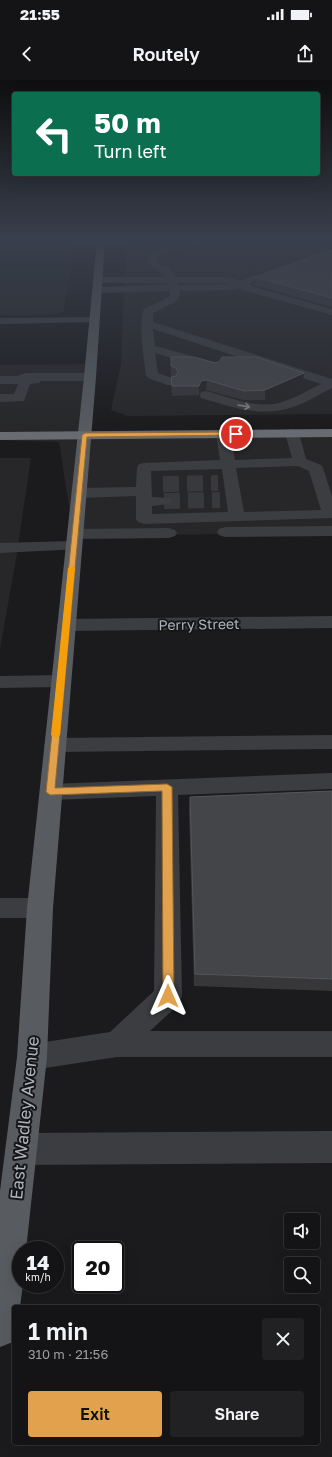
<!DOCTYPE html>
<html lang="en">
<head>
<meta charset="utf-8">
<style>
	:root { --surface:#141416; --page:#212123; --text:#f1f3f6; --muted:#9d9ea1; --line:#333335; --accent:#e2a24d }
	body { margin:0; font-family:"Golos Text",sans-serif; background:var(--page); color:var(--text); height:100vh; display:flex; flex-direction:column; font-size:15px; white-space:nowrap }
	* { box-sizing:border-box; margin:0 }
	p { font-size:13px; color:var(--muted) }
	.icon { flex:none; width:22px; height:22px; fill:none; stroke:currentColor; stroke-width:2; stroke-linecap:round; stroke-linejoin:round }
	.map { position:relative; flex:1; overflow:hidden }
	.panel { position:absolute; left:12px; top:1225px; width:308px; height:140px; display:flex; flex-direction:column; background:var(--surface); border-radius:4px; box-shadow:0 4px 16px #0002,0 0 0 1px var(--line) }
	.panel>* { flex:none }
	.banner { position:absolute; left:12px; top:12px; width:308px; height:84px; border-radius:4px; box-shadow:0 4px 16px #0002,0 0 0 1px var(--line); background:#0b6e4f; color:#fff; overflow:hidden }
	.buttons { position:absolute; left:284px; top:1133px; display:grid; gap:8px }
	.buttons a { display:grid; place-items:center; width:36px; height:36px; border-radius:4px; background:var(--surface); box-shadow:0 4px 16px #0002,0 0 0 1px var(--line); font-size:20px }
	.speed { position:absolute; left:12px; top:1161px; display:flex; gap:8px; font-size:20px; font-weight:700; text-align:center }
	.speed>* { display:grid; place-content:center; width:52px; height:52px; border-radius:50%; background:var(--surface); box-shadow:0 4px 16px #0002,0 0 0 1px var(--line); line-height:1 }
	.speed small { font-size:10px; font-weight:400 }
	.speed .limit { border:2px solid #111; border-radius:6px; background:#fff; color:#111 }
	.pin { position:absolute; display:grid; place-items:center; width:34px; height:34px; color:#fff; margin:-17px; border:2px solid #fff; border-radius:50%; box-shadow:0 1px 4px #0007 }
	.me { position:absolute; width:44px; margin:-22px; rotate:0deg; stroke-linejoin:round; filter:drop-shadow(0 0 3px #0008) }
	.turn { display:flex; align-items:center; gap:14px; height:84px; padding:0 16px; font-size:18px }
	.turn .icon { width:52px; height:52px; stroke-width:2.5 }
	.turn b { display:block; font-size:28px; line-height:34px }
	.round { display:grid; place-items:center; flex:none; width:42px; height:42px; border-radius:4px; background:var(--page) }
	.summary { display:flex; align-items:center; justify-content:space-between; height:68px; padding:0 16px }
	h1 { font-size:24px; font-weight:600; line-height:30px }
	.action { display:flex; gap:8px; margin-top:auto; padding:8px 16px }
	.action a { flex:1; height:46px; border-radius:4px; background:var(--accent); color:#111; font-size:16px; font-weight:600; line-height:46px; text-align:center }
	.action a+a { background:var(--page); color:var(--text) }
	.status { display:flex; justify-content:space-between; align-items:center; height:28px; padding:0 20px; background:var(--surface); direction:ltr }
	.status svg { height:11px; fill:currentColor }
	header { display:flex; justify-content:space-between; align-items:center; height:52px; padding:0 16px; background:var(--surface); font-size:18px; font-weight:600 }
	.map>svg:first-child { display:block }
</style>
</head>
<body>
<div class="status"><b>21:55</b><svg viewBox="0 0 49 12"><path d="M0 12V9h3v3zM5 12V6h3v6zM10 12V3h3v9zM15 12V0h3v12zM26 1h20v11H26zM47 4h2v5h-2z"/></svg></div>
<header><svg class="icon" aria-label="back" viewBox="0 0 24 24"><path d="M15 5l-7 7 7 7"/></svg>Routely<svg class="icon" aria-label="share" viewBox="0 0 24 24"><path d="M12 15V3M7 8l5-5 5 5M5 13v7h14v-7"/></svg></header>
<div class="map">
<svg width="332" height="1377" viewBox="0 0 332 1377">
	<rect width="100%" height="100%" fill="#1b1b1d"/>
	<!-- built -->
	<g fill="#272729">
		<polygon points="126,160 332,160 332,334 128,336 111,330 121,284"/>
		<polygon points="0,206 68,206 63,232 54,235 0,235"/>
		<polygon points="90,284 82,355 332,353 332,453 71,456 72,446 59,362 0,360 0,285"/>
		<polygon points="0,378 31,378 16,479 0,569"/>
	</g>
	<!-- green -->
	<polygon fill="#212721" points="0,160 76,160 68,206 0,206"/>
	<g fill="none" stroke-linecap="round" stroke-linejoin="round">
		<!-- minor-tunnel -->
		<g stroke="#38393d" stroke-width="16" stroke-dasharray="16 8" stroke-linecap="butt">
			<polyline points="163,404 218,403"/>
			<polyline points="164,421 220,420"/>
		</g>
		<!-- minor -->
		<g fill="#3c3d41" fill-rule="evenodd">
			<path d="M191,160H204L203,162L165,173L158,177V182L160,185L168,188L177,197H228L241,201L252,196H258L260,198L249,204L254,207L332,229V235L246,211L241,208L232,210L179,211L180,216L175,222L153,233V242L332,299V308C319,314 307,323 293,327C262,338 231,327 201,318L200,315L201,312L206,311C230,317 256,330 282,322C296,318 308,310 321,304L153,249L155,266L214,282L216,285L214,288L210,289L155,273L158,293L175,299L177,302L175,305H167L148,298L146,295C144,281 138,240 144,229L167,218L170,215L169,211L97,213L92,210L97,207L168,205L169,203H98L93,200L98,197H166C160,191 153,189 148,182L149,176L159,169ZM179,203H228L231,204L178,205Z"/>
			<polygon points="95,237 100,240 99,242 0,244 0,238"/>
			<polygon points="26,293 90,293 94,294 96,297 94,300 90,301 41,301 39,303 30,304 24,321 0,322 0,314 14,314 18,304 0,304 0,296 17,296"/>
			<path d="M292,349L297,350L299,353L306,379L321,385L323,388L332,416V438L144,444L138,442L136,439V416L79,418L74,416L71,413L74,410L79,408L136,407L137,387L139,384L144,383L220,380L216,354L218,351L223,350L228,351L230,354L235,380L292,378L285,353L287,350ZM298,386L309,391L321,430L244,432L236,388ZM222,389L228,432L152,434V426L169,424L172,421L169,418L152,417L151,391Z"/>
			<polygon points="332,446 332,456 225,457 219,455 217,452 219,449 225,447"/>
			<polygon points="169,448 175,450 177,453 175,456 169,458 75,459 69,457 67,454 69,451 75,449"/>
			<polygon points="74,461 80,463 82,466 80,469 0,473 0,463"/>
			<polygon points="332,536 332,548 66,551 59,549 57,545 59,541 66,539"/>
			<polygon points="61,595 68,597 71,601 68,605 61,607 0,608 0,596"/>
			<polygon points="332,655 332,669 55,672 47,670 44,665 47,660 55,658"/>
			<polygon points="332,693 332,709 178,715 182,916 178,925 150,951 332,951 332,977 117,977 32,990 22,986 17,977 22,968 32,964 110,952 154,911 156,716 51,720 43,718 40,712 43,706 51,704"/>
			<polygon points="0,818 40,818 49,821 53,828 49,835 40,838 0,838"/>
			<polygon points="332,1051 332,1083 21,1085 10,1080 5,1069 10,1058 21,1053"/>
		</g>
		<!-- major -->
		<polygon fill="#585b60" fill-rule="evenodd" points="97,160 105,160 96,297 53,828 47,977 26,1170 21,1170 21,1204 23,1204 20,1227 14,1227 13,1262 0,1267 0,1111 17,977 27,828 84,297"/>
		<!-- highway -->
		<polygon fill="#686c72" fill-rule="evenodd" points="332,349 332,357 0,360 0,352"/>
	</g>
	<!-- wall -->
	<g fill="#37373a">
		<polygon points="332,170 332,227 254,205 255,197"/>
		<polygon points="171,277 304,293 303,303 265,320 244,320 206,310 201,311 199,315 172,316 171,297 173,297 171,296"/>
		<polygon points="332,711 332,911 194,906 189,729 190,717"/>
	</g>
	<!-- shaded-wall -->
	<g fill="#262628">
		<polygon points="304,293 303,303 265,320 265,310"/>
		<polygon points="207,300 206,310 201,311 199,315 199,306 201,301"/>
	</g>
	<!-- building -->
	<g fill="#444548" stroke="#54565a">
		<polygon points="332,170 332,218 255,197 326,171"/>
		<polygon points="171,277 194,277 215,283 220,281 222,277 256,277 304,293 265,310 244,311 207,300 201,301 199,306 172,306 171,297 176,296 178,292 176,288 171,286"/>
		<polygon points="332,711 332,899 195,894 190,717"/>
	</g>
	<!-- one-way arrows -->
	<defs><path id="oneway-shaft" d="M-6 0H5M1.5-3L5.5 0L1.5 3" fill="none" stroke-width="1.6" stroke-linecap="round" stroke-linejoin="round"/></defs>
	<use stroke="#7b7e84" href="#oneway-shaft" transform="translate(244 326) rotate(10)"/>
	<!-- sky -->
	<linearGradient id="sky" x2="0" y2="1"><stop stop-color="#0f0f10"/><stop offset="0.45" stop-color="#393f4c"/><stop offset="1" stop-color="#393f4c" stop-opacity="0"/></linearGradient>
	<rect width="332" height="353" fill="url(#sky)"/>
	<!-- route -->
	<polygon fill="#e2a24d" stroke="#936932" points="236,352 239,352 239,355 87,357 55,708 167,704 172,707 174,916 172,919 168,921 164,919 163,916 162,711 50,715 46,712 82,355 85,353"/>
	<!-- slow -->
	<polygon fill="#f59e0b" points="72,486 75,488 60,655 56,658 51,655 68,488"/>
	<g text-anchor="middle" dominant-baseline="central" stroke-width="4" stroke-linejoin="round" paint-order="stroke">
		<!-- street labels -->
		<g font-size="14" fill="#aeb3bb" stroke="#161618">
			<text transform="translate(199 544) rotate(-1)">Perry Street</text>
		</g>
		<!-- near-street labels -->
		<g font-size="17" fill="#aeb3bb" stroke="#161618">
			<text transform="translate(24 1038) rotate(-84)">East Wadley Avenue</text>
		</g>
	</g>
</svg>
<div class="buttons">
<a><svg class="icon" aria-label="sound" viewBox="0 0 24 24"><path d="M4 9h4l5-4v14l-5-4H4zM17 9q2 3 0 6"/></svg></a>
<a><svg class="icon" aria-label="search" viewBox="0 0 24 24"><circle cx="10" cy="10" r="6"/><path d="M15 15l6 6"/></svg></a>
</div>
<div class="speed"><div>14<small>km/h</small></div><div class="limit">20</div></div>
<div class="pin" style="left:236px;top:354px;background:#d93025"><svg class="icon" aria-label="arrive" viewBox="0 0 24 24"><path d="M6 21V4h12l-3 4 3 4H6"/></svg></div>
<svg class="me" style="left:168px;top:916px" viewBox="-20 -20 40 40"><path d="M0-17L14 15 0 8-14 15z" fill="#e2a24d" stroke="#fff" stroke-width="4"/></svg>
<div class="banner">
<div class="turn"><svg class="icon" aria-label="left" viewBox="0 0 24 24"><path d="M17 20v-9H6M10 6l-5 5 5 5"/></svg><div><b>50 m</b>Turn left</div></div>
</div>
<section class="panel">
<div class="summary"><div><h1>1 min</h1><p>310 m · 21:56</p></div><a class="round"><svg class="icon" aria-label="close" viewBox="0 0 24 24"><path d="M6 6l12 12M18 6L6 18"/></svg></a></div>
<div class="action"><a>Exit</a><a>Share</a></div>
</section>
</div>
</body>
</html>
